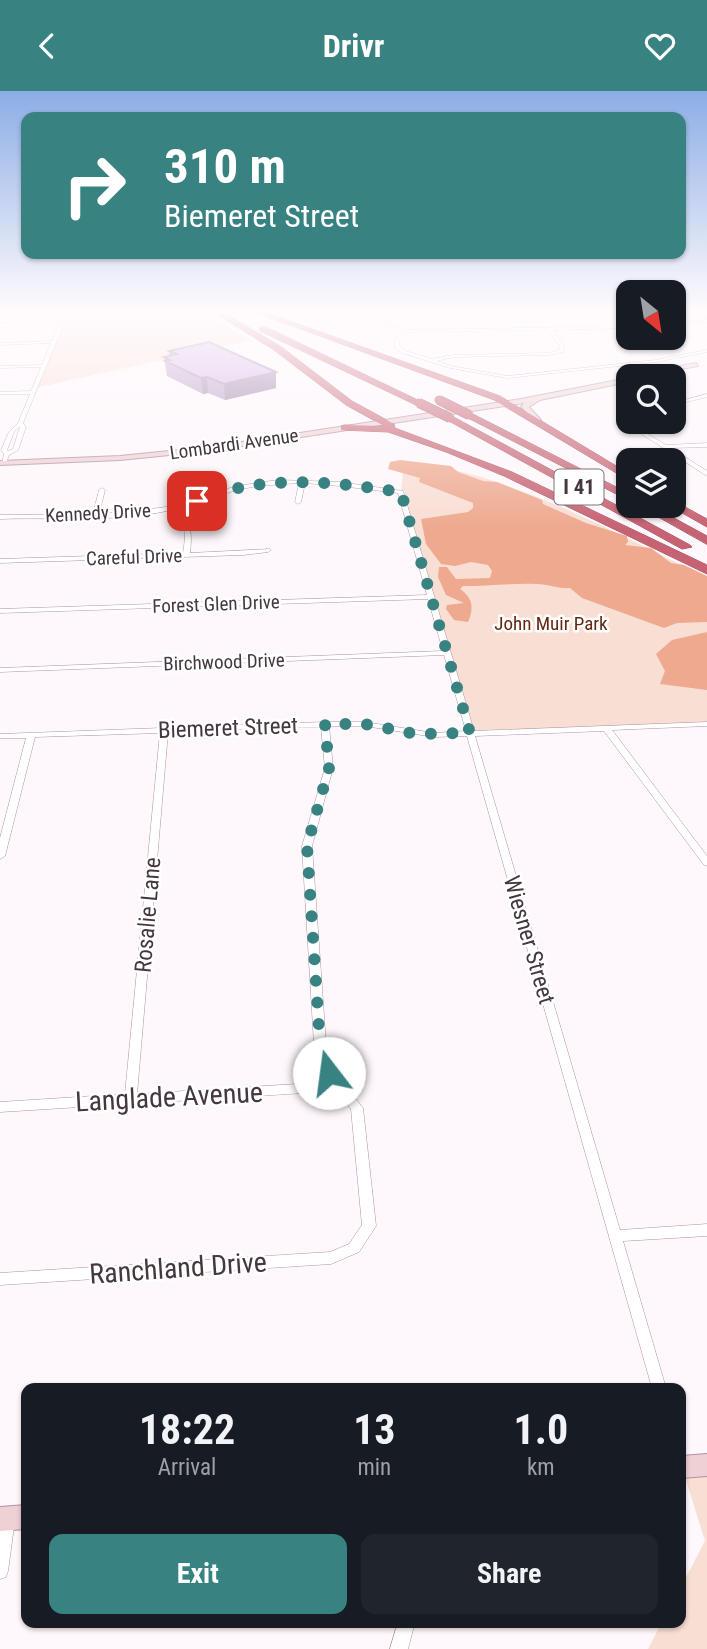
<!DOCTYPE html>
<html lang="en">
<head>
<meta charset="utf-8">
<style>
	:root { --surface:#171b24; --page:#20242c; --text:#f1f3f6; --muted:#9ea1a6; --accent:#398282 }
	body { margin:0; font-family:"Roboto Condensed",sans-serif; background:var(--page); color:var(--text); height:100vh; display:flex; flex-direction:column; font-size:26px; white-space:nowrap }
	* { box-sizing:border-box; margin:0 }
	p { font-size:23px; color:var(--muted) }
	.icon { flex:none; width:38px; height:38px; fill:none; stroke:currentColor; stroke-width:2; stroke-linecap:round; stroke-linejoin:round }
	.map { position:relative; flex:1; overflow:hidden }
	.side { position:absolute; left:21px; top:1292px; width:665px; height:245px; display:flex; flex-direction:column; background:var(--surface); border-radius:14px; box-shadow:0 2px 5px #0004 }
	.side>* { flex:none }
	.top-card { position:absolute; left:21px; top:21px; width:665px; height:147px; border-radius:14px; box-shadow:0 2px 5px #0004; background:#398282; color:#fff; overflow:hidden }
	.needle { width:46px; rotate:150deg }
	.buttons { position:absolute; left:616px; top:189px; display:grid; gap:14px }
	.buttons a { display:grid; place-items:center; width:70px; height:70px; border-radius:14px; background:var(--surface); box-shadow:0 2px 5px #0004; font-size:35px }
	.pin { position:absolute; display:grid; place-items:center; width:60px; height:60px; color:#fff; margin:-30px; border-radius:14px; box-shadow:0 4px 10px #0006 }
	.me { position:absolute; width:77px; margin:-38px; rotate:345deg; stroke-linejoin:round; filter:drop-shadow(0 0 5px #0008) }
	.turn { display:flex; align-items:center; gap:24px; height:147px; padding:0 28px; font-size:32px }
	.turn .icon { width:91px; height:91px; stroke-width:2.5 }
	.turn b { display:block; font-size:49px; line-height:60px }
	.eta { display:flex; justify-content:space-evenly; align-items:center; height:119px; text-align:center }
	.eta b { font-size:42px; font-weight:700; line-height:49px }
	.cta { display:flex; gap:14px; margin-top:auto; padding:14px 28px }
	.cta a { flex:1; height:80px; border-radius:14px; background:var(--accent); color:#fff; font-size:28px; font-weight:700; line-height:80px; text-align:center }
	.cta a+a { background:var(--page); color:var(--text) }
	header { display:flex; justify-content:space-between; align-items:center; height:91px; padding:0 28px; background:var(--accent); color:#fff; font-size:32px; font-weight:700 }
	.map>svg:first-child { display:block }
</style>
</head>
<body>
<header><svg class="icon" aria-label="back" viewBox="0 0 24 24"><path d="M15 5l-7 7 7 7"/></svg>Drivr<svg class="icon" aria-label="heart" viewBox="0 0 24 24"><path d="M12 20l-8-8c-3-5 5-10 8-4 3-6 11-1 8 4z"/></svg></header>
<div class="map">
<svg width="707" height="1558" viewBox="0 0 707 1558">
	<rect width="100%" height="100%" fill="#fef7fb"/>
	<!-- green -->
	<g fill="#f9ded4">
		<polygon points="70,220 197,220 252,249 35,297"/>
		<path d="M404,371C423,374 443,376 462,381C543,401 632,450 707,487V633L470,642L401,401Z"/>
		<polygon points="707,1374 707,1558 648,1558 662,1531 681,1531 681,1496 705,1450 682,1376"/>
	</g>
	<!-- forest -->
	<g fill="#eea98f">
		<path d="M400,369L451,375L458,381L483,390L497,391L542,409L543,413L586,432L627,445L628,451L625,454L651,457L671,472L684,474L707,485V531L677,532L664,537L582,507L570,497C557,498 549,493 537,493C512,492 488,495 463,495L460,498C473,507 474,517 468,531L454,529L446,518L447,514L464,512L446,504L438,486L439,476H447L456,488L490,487L492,480L488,474L471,471L455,475L441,473L426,453L421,428L468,421L473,417V412L419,391L420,387L388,378L390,371Z"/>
		<polygon points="707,541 707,599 660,593 665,580 656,563 672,549"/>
	</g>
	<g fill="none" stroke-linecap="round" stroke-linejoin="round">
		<!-- street casing -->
		<g stroke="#af91a3" stroke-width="1">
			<g id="street">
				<path d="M65,220H69L23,332L26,336L18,359L9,364L6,373H2L4,363L1,359L9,341L18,332L30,303H0V301L31,300L41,276L0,277V275L42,274L51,252L0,254V252L52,250L61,230L0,231V229L62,228ZM20,335L13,358L8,360L7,359L14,341Z"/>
				<path d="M349,220H354L407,239L461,238L456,229L437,220C451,220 459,226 465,238L628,235V237L553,239L564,255L563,261L549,264L453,266L437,270L451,275L507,285L656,269L707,259V261L656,271L507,287L450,277L402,262L396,257L394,250L404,240ZM548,239L560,255L559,259L549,262L453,264L432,268L406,260L400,255L398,250L408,241Z"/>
				<polygon points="690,220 695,220 707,224 707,226"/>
				<polygon points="707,229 707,231 674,235 674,233"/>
				<polygon points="707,303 707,306 674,314 674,312"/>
				<polygon points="626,324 628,324 628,327 626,329 628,331 666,354 707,352 707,356 671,357 707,380 707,385 621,330 621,328"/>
				<path d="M278,389L340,391L403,400L474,640L707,631V635L612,639L707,765V775L704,774L604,640L475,645L620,1139L707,1133V1145L623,1150L666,1297H652L467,645L434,646L365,635H329L333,677L312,755L326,953L334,980L363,1017L376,1135L359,1161L331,1173L0,1194V1182L330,1161L349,1153L362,1134L351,1018L336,1000L0,1021V1011L125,1003L160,642L35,646L5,765L0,768V747L26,647H0V643L325,631H365L434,642L466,640L444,564L0,581V577L443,560L428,508L0,522V518L427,504L398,402L340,395L305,392L301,411L298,413L295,411L299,392L257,395L237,399L177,417C192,429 192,444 190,462L270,458L271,459L268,461L243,464L0,472V468L183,462C186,444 187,430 171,419C117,432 55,426 0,428V424L93,423L99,399L102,397L105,399L99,423L136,420L166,416L237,395ZM321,636L325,677L302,755L314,953L323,982L329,991L137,1003L168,641Z"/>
				<polygon points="7,1420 13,1422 15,1428 8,1480 6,1486 0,1488 0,1426 1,1422"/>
				<polygon points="398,1531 415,1531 408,1558 390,1558"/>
			</g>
		</g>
		<!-- secondary casing -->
		<g stroke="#af91a3" stroke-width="2">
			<g id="secondary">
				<polygon points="696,272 698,275 641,285 627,285"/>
				<polygon points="628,287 628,291 540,309 529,316 541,329 537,331 521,316 524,312 209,360 120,369 0,374 0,370 120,365 209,356 521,308"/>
				<polygon points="707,1363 707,1385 681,1387 681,1365"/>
				<polygon points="26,1414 26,1438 0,1440 0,1416"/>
			</g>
		</g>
		<!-- highway casing -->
		<g stroke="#995360" stroke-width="1">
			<g id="highway">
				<polygon points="212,220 221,220 280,255 352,310 394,333 395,337 512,381 707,474 707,483 504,385 446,361 388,341 341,339 341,335 344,334 384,335 346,314 274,259"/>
				<polygon points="252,220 262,220 500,305 628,382 628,389 494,309"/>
				<polygon points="260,236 266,236 424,312 416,314 260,240"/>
				<polygon points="469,321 628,402 628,409 466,326 466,322"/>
				<polygon points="450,324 690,454 692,456 682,458 447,329 447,325"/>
				<polygon points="674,410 707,428 707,436 670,415 674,415"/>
				<polygon points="639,415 652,415 707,445 707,453"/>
			</g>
		</g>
		<!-- street -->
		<use href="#street" fill="#fff" fill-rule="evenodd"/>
		<!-- secondary -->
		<use href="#secondary" fill="#eed0d5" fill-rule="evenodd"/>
		<!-- highway -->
		<use href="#highway" fill="#c76272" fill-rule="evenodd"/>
		<!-- highway-bridge casing -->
		<g stroke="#995360" stroke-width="10" stroke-linecap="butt">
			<g id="highway-bridge">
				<polyline points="439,309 469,324"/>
				<polyline points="419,312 450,327"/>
			</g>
		</g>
		<!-- highway-bridge -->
		<use href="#highway-bridge" stroke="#c76272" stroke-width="9"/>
	</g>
	<!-- wall -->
	<polygon fill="#b090c2" points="169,260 276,281 276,297 225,309 208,302 203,303 167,285 164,266 169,265"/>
	<!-- shaded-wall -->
	<g fill="#90769e">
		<polygon points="276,281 276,297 225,309 224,293"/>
		<polygon points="207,286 208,302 203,303 201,287"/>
	</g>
	<!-- building -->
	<polygon fill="#cda8e2" stroke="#90769e" stroke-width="2" points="209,251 276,281 224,293 207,286 201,287 165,270 170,269 164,266 177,263 169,260"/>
	<!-- sky -->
	<linearGradient id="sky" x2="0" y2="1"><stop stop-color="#8bade5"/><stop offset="0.5" stop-color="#fffbfd"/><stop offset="1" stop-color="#fffbfd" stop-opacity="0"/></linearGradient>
	<rect width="707" height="438" fill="url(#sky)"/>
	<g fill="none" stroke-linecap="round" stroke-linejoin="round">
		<!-- route -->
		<path stroke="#398282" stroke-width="12" stroke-dasharray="0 21.6" d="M197,410C263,382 333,391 401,401L470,642L416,643L365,633H325L329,677L307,755L320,953L329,982"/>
	</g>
	<g text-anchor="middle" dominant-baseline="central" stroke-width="5" stroke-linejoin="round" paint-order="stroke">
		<!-- far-street labels -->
		<g font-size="19" fill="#44373f" stroke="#fff">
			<text transform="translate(234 353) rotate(-8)">Lombardi Avenue</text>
			<text transform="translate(98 422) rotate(-3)">Kennedy Drive</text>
			<text transform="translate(134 466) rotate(-2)">Careful Drive</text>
			<text transform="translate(216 513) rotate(-2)">Forest Glen Drive</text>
			<text transform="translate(224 571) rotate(-2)">Birchwood Drive</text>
		</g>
		<!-- far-park labels -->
		<g font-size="19" fill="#65280e" stroke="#fff">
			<text x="551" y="532">John Muir Park</text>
		</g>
		<!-- shield labels -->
		<rect fill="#fff" stroke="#7c7379" stroke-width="2" x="554.5" y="378.5" width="49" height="35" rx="5"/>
		<g font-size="21" font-weight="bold" fill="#44373f">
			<text x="579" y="396">I 41</text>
		</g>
		<!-- street labels -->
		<g font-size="23" fill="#44373f" stroke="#fff">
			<text transform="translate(228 637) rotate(-2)">Biemeret Street</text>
			<text transform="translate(148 824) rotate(-85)">Rosalie Lane</text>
			<text transform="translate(529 849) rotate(74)">Wiesner Street</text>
		</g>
		<!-- near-street labels -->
		<g font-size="28" fill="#44373f" stroke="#fff">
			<text transform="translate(169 1006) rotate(-3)">Langlade Avenue</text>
			<text transform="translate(178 1177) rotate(-4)">Ranchland Drive</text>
		</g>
	</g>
</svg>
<div class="buttons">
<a><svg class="needle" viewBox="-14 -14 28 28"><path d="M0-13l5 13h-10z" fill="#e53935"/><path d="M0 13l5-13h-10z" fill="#9ea1a6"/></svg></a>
<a><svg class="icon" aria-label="search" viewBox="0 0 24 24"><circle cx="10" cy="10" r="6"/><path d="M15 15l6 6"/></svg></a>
<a><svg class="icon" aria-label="layers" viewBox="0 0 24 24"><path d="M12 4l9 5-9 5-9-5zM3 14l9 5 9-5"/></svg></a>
</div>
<div class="pin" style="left:197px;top:410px;background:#d93025"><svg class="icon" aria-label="arrive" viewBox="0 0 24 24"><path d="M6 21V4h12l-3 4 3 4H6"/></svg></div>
<svg class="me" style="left:329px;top:982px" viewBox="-20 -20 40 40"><circle r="19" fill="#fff"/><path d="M0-13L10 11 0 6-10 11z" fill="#398282"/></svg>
<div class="top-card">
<div class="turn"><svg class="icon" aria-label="right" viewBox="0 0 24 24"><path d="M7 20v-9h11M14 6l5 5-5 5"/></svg><div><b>310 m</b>Biemeret Street</div></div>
</div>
<section class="side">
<div class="eta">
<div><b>18:22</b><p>Arrival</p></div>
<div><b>13</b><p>min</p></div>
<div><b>1.0</b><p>km</p></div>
</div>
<div class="cta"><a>Exit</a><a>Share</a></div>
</section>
</div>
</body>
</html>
